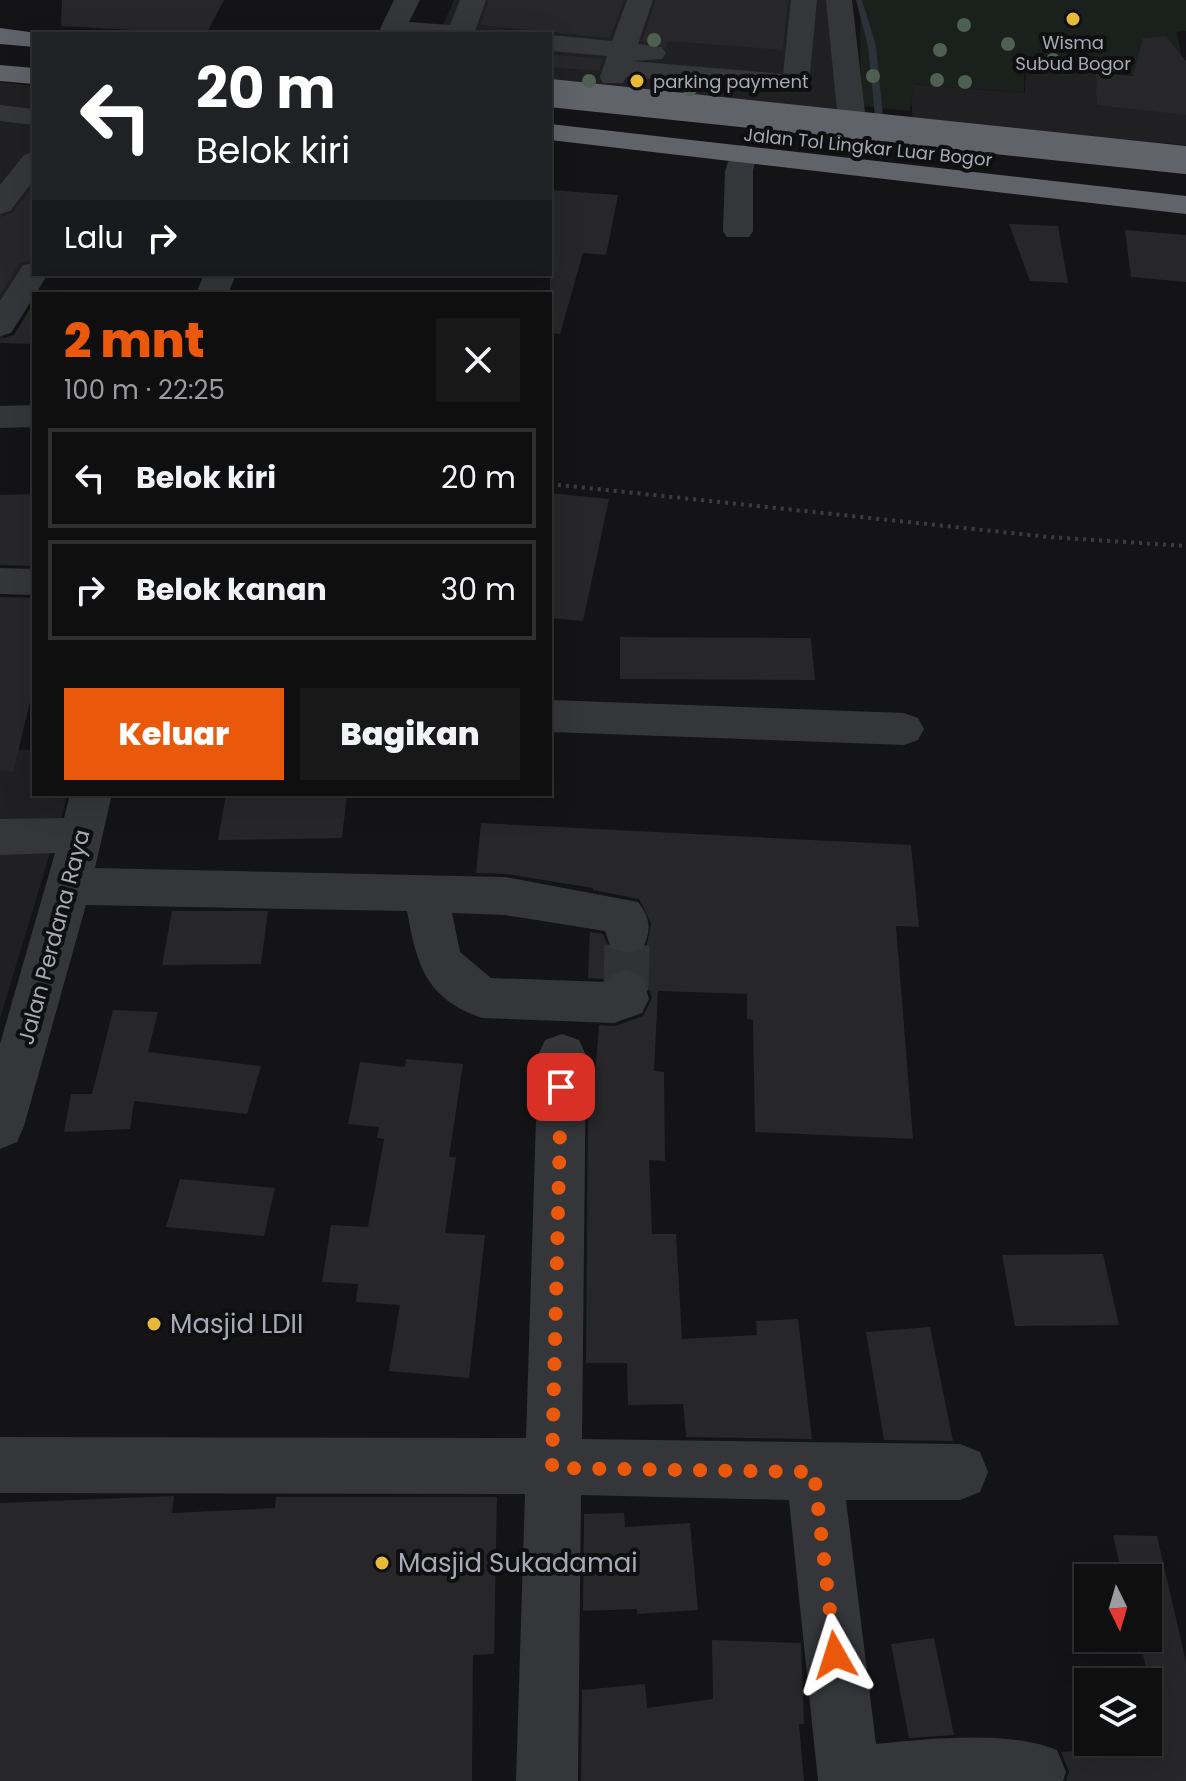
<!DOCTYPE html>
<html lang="id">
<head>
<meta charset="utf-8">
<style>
	:root { --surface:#0f0f10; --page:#181819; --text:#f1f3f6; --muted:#9b9c9f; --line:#2f2f30; --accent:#ea580c }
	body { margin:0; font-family:Poppins,sans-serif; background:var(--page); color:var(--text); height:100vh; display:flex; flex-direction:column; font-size:30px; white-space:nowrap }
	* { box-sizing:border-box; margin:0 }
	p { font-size:26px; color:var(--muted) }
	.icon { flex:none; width:44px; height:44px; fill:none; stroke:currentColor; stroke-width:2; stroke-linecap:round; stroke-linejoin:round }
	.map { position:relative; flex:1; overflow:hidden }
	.details { position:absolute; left:32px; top:292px; width:520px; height:504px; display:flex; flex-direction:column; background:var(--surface); border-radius:0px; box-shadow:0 8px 32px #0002,0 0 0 2px var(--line) }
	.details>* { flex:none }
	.hud { position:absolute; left:32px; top:32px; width:520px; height:244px; border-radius:0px; box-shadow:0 8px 32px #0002,0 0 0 2px var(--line); background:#202124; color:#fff; overflow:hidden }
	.needle { width:52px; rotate:175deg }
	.controls { position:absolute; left:1074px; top:1564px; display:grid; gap:16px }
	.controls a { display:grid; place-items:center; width:88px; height:88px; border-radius:0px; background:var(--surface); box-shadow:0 8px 32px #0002,0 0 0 2px var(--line); font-size:40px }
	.pin { position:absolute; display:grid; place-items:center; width:68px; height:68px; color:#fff; margin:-34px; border-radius:16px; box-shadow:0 4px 12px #0006 }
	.me { position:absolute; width:88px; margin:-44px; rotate:354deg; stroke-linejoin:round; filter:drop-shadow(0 0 6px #0008) }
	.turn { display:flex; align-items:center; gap:28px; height:168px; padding:0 32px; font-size:36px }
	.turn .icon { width:104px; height:104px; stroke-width:2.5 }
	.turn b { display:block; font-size:56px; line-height:68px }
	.then { display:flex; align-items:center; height:76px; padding:0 32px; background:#0003; gap:16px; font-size:30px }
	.round { display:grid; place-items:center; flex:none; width:84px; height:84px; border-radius:0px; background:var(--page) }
	.overview { display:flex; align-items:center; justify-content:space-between; height:136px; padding:0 32px }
	h1 { font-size:48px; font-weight:800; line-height:60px; color:var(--accent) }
	.cta { display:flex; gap:16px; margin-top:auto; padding:16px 32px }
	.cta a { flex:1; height:92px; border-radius:0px; background:var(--accent); color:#fff; font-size:32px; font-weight:800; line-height:92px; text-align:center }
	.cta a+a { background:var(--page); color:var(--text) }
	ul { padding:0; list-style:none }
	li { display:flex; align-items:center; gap:24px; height:100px; margin:0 16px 12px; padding:0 16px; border:4px solid var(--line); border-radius:0px }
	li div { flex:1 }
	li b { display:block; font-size:30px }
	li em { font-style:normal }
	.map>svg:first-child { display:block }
</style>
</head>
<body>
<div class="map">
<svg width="1186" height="1781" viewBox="0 0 1186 1781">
	<rect width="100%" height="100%" fill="#141416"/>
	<!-- built -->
	<g fill="#202022">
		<polygon points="454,0 834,0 838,113 550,81 550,34 439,34"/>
		<polygon points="1026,66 1186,81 1186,145 913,121 910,84 1025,93"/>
		<polygon points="0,82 34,86 34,274 41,274 0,343"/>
		<polygon points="0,749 34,750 34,794 68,794 0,1018"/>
	</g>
	<!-- green -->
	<polygon fill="#1a201c" points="860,0 1186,0 1186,31 1177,32 1186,80 1024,65 1024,93 914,84 910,111 861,106"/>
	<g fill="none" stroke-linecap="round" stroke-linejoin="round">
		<!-- stream -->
		<polygon fill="#2b3239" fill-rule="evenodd" points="856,0 862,0 876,46 884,127 880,129 876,127 868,46"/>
	</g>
	<!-- building -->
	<g fill="#27272a">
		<polygon points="62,0 224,0 206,34 61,26"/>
		<polygon points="489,0 624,0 610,38 480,25"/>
		<polygon points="656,0 788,0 783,50 668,41 666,48 642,41"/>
		<polygon points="1166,36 1186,61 1186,115 1097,105 1096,73 1133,76 1143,38"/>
		<polygon points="550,54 603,59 599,71 550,67"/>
		<polygon points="34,185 34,260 20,263 0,295 0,217 12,213"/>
		<polygon points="550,190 618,195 606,255 583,253 560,334 550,333"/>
		<polygon points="1009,224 1058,226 1068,283 1030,281"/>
		<polygon points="1125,230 1186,235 1186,282 1131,277"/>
		<polygon points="34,302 34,344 0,343 0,339 14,335"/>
		<polygon points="550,493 609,499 583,621 550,618"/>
		<polygon points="34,494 34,566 0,565 0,495"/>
		<polygon points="0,597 34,598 34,685 13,772 0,770"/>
		<polygon points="620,637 811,638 815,680 620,679"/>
		<polygon points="226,794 347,794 342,838 218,840"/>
		<polygon points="481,823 911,845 919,927 896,926 913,1139 755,1132 753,1020 747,1019 747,994 658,991 654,1071 664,1072 665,1161 649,1160 652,1234 676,1234 682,1339 757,1335 756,1321 798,1319 812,1439 686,1437 683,1404 628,1405 627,1363 586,1363 588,1102 593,1102 599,1025 615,1026 643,1016 652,998 645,975 627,967 609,973 605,979 588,978 590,932 603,934 610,951 628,956 646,949 651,923 639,899 593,890 593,888 506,874 476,873"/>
		<polygon points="172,911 268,911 261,964 162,965"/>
		<polygon points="113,1010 158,1012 148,1052 261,1066 247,1114 134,1101 130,1129 64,1132 71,1094 92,1094"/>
		<polygon points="406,1059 463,1064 449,1157 456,1157 445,1233 485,1235 469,1378 389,1371 400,1305 356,1302 358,1284 322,1282 331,1225 368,1227 384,1139 377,1138 379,1127 348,1124 360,1062 405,1067"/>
		<polygon points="180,1179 275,1188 264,1236 166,1227"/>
		<polygon points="1103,1254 1119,1325 1015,1326 1002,1255"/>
		<polygon points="930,1327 953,1441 884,1440 866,1332"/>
		<polygon points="174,1496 172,1513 275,1508 276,1497 497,1497 494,1654 473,1655 472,1781 0,1781 0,1503"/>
		<polygon points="624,1513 625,1527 690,1523 698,1610 637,1614 637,1609 583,1611 584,1514"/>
		<polygon points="1113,1535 1157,1536 1186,1662 1186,1781 1066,1781 1069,1771 1061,1752 1164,1744 1139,1638 1148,1638 1148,1578 1123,1578"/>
		<polygon points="934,1638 954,1735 909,1738 891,1644"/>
		<polygon points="712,1640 801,1643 804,1724 799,1724 804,1781 581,1781 582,1690 645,1684 647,1708 713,1699"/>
	</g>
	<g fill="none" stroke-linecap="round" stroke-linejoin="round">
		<!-- minor-tunnel -->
		<polyline stroke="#313236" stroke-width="45" stroke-dasharray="45 22" stroke-linecap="butt" points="626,990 627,934"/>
		<!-- path -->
		<polyline stroke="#3b3c41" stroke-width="4" stroke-dasharray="3 5" stroke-linecap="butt" points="550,484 1049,537 1186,546"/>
		<!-- minor -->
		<g fill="#35363a" fill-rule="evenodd">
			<polygon points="394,0 420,0 409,22 450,25 460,0 486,0 474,34 383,34 380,29"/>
			<polygon points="627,0 653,0 638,44 662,47 666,53 662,59 632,61 783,74 791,0 817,0 809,83 805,89 795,91 626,77 623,83 603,83 600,77 607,56 550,51 550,35 612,41"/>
			<polygon points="826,0 852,0 867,130 863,136 843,136 839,130"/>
			<polygon points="0,105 34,109 34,125 0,121"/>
			<polygon points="743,145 753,148 757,154 753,171 753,231 749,237 727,237 723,231 725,171 733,148"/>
			<polygon points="34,152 34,180 10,211 0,214 0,185 24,155"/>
			<polygon points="34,263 34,274 48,274 11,333 0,336 0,301 23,265"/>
			<polygon points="204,274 236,274 228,294 196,294"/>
			<polygon points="34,405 34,427 0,428 0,406"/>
			<polygon points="0,568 34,569 34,595 0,594"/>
			<polygon points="550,700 904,713 918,718 924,729 918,740 904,745 550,732"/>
			<path d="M70,794H112L95,868L505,877L638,902C650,918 652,929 643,948L627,953L611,948L605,931L505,915L452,913L460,952L491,978L607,982L610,976L626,970L642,976L649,999L642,1013L614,1023L482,1018C425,998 417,965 407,911L86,905L24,1126L17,1142L0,1149V1044L55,853L0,855V819L64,818Z"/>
			<path d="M562,1034L579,1040L586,1055L582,1439L960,1444L980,1452L988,1472L980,1492L960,1500H846L876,1744C928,1739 1009,1730 1057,1750L1066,1772L1063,1781H818L789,1500L581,1495L578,1781H516L525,1494L0,1493V1437L526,1438L538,1055L545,1040Z"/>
		</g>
		<!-- highway -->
		<g fill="#61636b" fill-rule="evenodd">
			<polygon points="0,28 44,34 34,34 34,47 0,44"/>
			<polygon points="0,65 34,68 34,84 0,81"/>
			<polygon points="550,124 1186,196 1186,214 550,140"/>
		</g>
		<!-- highway-bridge -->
		<polyline stroke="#61636b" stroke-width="28" points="550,93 1186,160"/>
	</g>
	<!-- trees -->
	<g fill="#4e6051">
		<circle cx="964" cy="25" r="7"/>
		<circle cx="654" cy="40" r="7"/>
		<circle cx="1008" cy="44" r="7"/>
		<circle cx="940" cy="50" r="7"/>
		<circle cx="1053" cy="60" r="7"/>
		<circle cx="1096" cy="66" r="7"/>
		<circle cx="873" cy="76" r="7"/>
		<circle cx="937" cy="80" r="7"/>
		<circle cx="589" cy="81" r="7"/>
		<circle cx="965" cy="82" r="7"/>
		<circle cx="659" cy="84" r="7"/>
		<circle cx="690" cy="89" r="7"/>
	</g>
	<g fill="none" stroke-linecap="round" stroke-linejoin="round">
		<!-- route -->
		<polyline stroke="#ea580c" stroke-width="14" stroke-dasharray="0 25.2" points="561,1087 552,1468 814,1472 835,1655"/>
	</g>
	<!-- markers -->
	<g fill="#e9ba38" stroke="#0f0f11" stroke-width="3">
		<circle cx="1073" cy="19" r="8"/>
		<circle cx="637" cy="81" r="8"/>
		<circle cx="154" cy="1324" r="8"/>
		<circle cx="382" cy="1563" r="8"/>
	</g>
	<g text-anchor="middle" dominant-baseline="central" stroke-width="8" stroke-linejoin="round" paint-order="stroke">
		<!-- far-poi labels -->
		<g font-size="18" fill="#a6aab5" stroke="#0f0f11">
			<text x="1073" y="42">Wisma<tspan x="1073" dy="21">Subud Bogor</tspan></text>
			<text x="653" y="81" text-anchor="start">parking payment</text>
		</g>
		<!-- far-street labels -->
		<g font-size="18" fill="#a6aab5" stroke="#0f0f11">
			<text transform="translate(868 147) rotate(6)">Jalan Tol Lingkar Luar Bogor</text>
		</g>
		<!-- street labels -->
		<g font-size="22" fill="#a6aab5" stroke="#0f0f11">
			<text transform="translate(54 937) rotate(-75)">Jalan Perdana Raya</text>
		</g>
		<!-- near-poi labels -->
		<g font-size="26" fill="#a6aab5" stroke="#0f0f11" text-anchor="start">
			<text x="170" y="1324">Masjid LDII</text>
			<text x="398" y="1563">Masjid Sukadamai</text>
		</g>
	</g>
</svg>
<div class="controls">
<a><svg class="needle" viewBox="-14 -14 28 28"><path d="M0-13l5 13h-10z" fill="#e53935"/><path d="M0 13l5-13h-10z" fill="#9b9c9f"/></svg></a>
<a><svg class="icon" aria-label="layers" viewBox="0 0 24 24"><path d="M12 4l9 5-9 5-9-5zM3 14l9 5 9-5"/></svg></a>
</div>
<div class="pin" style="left:561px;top:1087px;background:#d93025"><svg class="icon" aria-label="arrive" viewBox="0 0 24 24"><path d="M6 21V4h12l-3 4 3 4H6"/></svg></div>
<svg class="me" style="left:835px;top:1655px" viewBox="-20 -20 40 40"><path d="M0-17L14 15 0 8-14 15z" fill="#ea580c" stroke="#fff" stroke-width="4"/></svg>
<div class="hud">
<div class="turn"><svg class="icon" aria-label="left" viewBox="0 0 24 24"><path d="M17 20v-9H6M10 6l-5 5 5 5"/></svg><div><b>20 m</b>Belok kiri</div></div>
<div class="then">Lalu<svg class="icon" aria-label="right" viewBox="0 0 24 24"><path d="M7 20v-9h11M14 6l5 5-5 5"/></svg></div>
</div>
<section class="details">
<div class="overview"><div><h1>2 mnt</h1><p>100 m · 22:25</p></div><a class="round"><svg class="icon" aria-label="close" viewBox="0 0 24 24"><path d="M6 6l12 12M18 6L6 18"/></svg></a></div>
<ul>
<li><svg class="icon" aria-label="left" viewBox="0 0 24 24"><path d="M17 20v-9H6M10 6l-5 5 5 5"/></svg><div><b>Belok kiri</b></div><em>20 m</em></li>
<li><svg class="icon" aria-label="right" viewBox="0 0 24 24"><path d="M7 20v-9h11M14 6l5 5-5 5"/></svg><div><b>Belok kanan</b></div><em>30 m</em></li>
</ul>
<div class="cta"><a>Keluar</a><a>Bagikan</a></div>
</section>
</div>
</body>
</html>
